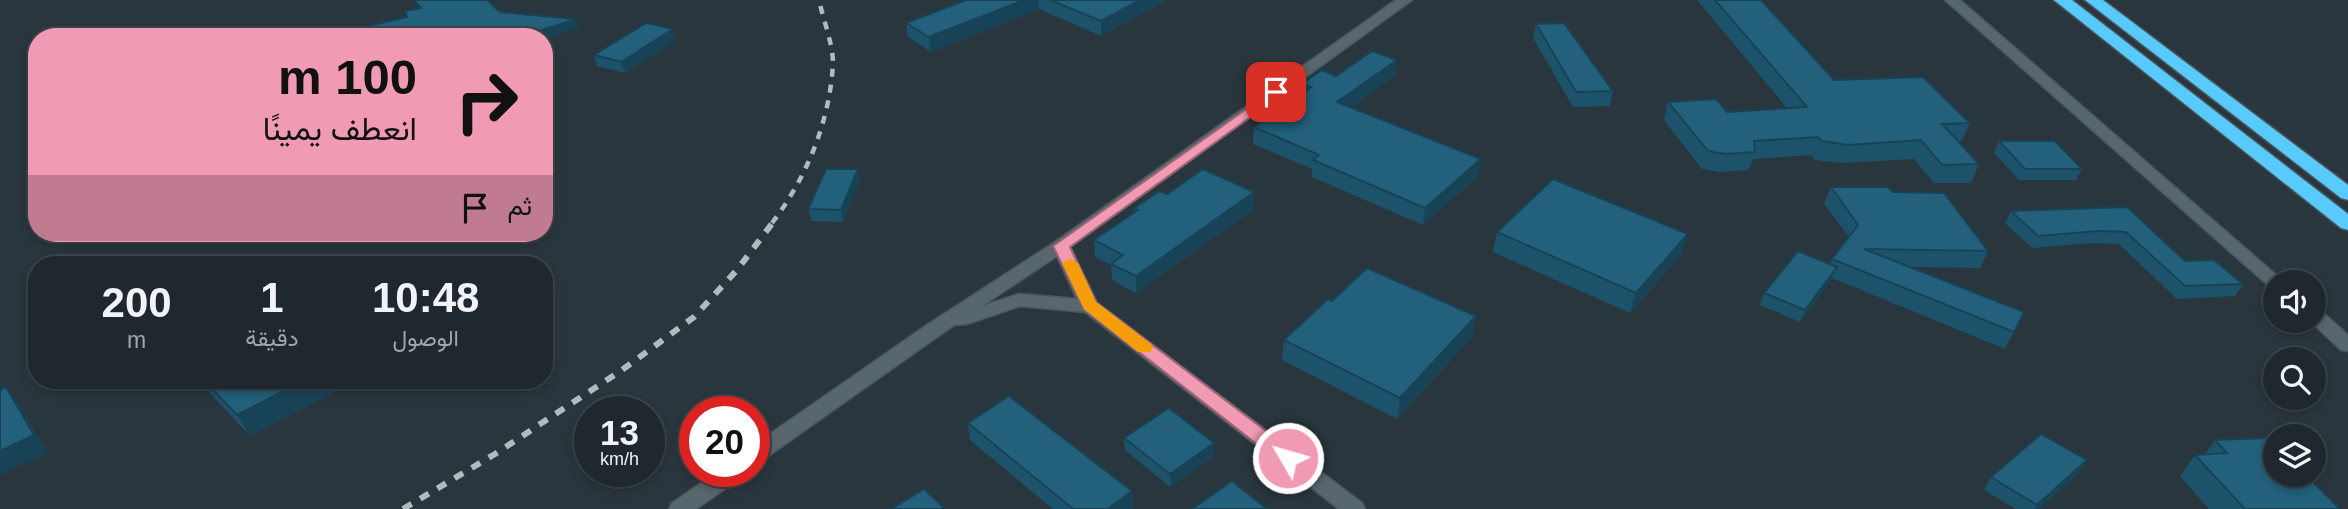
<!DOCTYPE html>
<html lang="ar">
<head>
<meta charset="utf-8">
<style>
	:root { --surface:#1f282e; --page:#2c343a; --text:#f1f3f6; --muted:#a1a6aa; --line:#3c444a }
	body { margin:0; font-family:Arial,Vazirmatn,sans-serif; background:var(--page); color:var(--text); direction:rtl; height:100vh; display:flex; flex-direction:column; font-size:26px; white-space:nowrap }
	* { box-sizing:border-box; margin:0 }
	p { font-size:23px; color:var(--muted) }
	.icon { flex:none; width:38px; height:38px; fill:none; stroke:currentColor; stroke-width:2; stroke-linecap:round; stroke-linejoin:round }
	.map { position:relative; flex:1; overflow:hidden; direction:ltr }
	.details { position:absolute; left:28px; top:256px; width:525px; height:133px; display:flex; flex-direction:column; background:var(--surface); border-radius:28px; box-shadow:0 4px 10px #0003,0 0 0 2px var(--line); direction:rtl }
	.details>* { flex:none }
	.banner { position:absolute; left:28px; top:28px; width:525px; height:214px; border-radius:28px; box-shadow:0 4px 10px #0003,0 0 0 2px var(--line); direction:rtl; background:#f09ab4; color:#111; overflow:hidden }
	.tools { position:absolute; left:2263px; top:270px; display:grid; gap:14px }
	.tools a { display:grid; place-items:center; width:63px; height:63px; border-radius:50%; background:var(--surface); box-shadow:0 4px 10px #0003,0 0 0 2px var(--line); font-size:35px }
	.speed { position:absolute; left:574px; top:396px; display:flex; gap:14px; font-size:35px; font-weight:700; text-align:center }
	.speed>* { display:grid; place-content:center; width:91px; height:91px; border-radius:50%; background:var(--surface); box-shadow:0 4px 10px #0003,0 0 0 2px var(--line); line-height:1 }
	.speed small { font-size:18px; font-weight:400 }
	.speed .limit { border:10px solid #d22; background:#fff; color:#111 }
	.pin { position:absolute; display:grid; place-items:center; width:60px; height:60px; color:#fff; margin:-30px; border-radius:14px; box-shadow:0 4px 10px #0006 }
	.me { position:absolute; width:77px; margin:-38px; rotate:308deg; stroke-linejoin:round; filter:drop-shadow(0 0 5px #0008) }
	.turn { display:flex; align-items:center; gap:24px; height:147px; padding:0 21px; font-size:32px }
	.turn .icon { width:91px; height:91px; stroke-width:2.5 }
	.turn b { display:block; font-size:49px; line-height:60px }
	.then { display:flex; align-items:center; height:66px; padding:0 21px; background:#0003; gap:14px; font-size:26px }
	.eta { display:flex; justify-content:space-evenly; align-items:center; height:119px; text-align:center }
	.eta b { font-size:42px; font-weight:800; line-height:49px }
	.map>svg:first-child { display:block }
</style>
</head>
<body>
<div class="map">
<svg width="2348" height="509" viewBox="0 0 2348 509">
	<rect width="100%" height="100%" fill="#29363d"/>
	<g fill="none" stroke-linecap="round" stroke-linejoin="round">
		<!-- minor casing -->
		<g stroke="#49555b" stroke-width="3">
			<g id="minor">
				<path d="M1396,0H1412L1070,247L1097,303L1362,503L1365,509H1339L1085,312L1020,306L967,324L954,325L761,461L754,464V445L927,325L1055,242ZM1057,256L1077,299L1019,294L982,306Z"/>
				<polygon points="1945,0 1960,0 2284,282 2275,282 2275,288 2269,286"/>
				<polygon points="2314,309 2321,311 2348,335 2348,351 2341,350 2309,320 2314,320"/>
				<polygon points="719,471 745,471 742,477 696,509 669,509 672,503"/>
			</g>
		</g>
		<!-- highway casing -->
		<g stroke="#49555b" stroke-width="3">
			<g id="highway">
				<polygon points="2054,0 2072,0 2348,214 2348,230 2341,228"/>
				<polygon points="2085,0 2103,0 2348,185 2348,200 2341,198"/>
			</g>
		</g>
		<!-- minor -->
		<use href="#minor" fill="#58666d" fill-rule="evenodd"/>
		<!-- highway -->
		<use href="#highway" fill="#59cafd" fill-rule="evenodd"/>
		<!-- rail-far1 -->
		<path stroke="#b1bac0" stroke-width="4.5" stroke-dasharray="8 8" stroke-linecap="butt" d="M772,223C807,177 830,121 833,63C833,44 823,19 819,0"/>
		<!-- rail -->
		<polyline stroke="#b1bac0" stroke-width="6" stroke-dasharray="10 10" stroke-linecap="butt" points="403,509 495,454 622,370 694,317 737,270 774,221"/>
	</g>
	<!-- wall -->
	<g fill="#1d536a">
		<polygon points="966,0 1167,0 1101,36 1039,9 931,52 908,37 906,23"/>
		<polygon points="1697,0 1761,0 1834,80 1970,123 1962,140 1958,141 1979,164 1971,183 1934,183 1914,159 1841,163 1815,160 1811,155 1753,159 1749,170 1719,172 1702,169 1664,120 1668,102 1727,112 1787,108"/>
		<polygon points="1536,24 1613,91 1610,106 1573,107 1533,38"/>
		<polygon points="676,40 625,73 597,66 594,55"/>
		<polygon points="1336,76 1395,76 1351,107 1481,159 1478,176 1423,225 1312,177 1312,169 1253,144 1254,127 1301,94 1301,84"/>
		<polygon points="1999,141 2082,169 2076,180 2019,180 1994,153"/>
		<polygon points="858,169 860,181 843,222 811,221 808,209"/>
		<polygon points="1831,187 1893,192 1988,251 1980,268 1909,267 2024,312 2005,349 1832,278 1800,322 1760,305 1764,293 1830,264 1832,259 1849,237 1824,204"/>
		<polygon points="1254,192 1254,209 1136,293 1112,280 1111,265 1095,257 1094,240 1134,213 1134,208 1167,194"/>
		<polygon points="2127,207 2185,261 2243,284 2235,296 2177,299 2119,244 2092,243 2032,248 2005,223 2011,211"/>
		<polygon points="1497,232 1682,254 1630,313 1493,252"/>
		<polygon points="1332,301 1476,316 1472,337 1397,419 1282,360 1284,340"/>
		<polygon points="201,380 357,380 250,436 210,393"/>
		<polygon points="968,423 1132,491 1133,509 1053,509 970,440"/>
		<polygon points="1124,438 1214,443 1214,456 1170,487 1125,450"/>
		<polygon points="2215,440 2340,509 2209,509 2180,476 2195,455 2205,454"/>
		<polygon points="2079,473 2039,509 2016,509 1984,490 1991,477"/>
	</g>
	<!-- shaded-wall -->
	<g fill="#184356">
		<polygon points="1024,0 1038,0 1039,9 931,52 929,37"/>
		<polygon points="1140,0 1167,0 1101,36 1101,21"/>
		<polygon points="576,19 579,28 544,39 544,37 521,37"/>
		<polygon points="673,29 676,40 625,73 621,62"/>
		<polygon points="1397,60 1395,76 1336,118 1337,102"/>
		<polygon points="1481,159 1478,176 1423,225 1425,208"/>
		<polygon points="858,169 860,181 843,222 841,210"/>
		<polygon points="1254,192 1254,209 1136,293 1136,276"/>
		<polygon points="1688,234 1682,254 1630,313 1636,293"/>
		<polygon points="1837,267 1832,279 1800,322 1805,310"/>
		<polygon points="1476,316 1472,337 1397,419 1400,398"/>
		<polygon points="305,380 357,380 250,436 237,415"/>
		<polygon points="6,387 19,404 48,453 0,475 0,451"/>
		<polygon points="1214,443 1214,456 1170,487 1170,474"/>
		<polygon points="2087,460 2079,473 2039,509 2035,509 2037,505"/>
		<polygon points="1132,491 1133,509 1108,509"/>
	</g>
	<!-- building -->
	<g fill="#22607b" stroke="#184356" stroke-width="2">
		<polygon points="414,0 487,0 500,12 576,19 521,37 373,37 368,26 407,17 405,11 421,8"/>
		<polygon points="966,0 1024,0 929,37 906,23"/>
		<polygon points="1050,0 1140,0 1101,21"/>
		<polygon points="1715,0 1761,0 1834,80 1923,77 1970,123 1942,124 1979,164 1942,165 1921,140 1848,145 1822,141 1818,137 1754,141 1755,152 1725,154 1708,151 1668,102 1716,99 1727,112 1807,107"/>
		<polygon points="646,23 673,29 621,62 594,55"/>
		<polygon points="1564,23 1613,91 1576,92 1536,24"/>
		<polygon points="1372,51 1397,60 1337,102 1481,159 1425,208 1313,160 1319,155 1254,127 1311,87 1301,84 1322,70 1336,76"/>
		<polygon points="1999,141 2055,141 2082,169 2025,169"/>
		<polygon points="826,169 858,169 841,210 808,209"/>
		<polygon points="1203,169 1254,192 1136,276 1111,264 1123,255 1094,240 1138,210 1134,208 1160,191 1167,194"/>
		<polygon points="1553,179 1688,234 1636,293 1497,232"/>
		<polygon points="1831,187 1888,187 1893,192 1944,193 1988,251 1864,249 2024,312 2014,332 1832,259 1858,225"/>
		<polygon points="2127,207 2185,261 2214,260 2243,284 2185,286 2126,232 2099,231 2038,236 2011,211"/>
		<polygon points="1798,251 1837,267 1805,310 1764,293"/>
		<polygon points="299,259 305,264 288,264"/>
		<polygon points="1367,268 1476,316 1400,398 1284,340 1328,299 1332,301"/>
		<polygon points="204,380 305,380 237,415"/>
		<polygon points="6,387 34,435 0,451 0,390"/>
		<polygon points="1009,396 1132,491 1108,509 1073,509 968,423"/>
		<polygon points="1169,408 1214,443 1170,474 1124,438"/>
		<polygon points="2041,434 2087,460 2037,505 1991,477"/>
		<polygon points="2268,438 2275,445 2275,474 2305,474 2340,509 2245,509 2195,455 2227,453 2215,440"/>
		<polygon points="1232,481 1267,509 1192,509"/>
		<polygon points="924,489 945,509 891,509"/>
	</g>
	<!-- route -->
	<polygon fill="#f09ab4" stroke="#9c6475" stroke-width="2" points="1276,88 1281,89 1281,95 1070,247 1096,302 1295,453 1298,458 1295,463 1281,463 1084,309 1053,246"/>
	<!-- slow -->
	<polygon fill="#f59e0b" points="1070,258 1078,263 1096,302 1151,344 1153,348 1151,352 1138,352 1084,309 1062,263"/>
</svg>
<div class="tools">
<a><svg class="icon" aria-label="sound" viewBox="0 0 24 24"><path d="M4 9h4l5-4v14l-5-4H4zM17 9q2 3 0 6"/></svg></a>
<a><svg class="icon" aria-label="search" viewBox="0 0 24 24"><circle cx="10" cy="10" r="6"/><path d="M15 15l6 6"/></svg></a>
<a><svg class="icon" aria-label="layers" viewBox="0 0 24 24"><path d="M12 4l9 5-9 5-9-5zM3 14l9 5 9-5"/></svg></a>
</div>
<div class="speed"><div>13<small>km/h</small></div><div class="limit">20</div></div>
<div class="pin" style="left:1276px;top:92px;background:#d93025"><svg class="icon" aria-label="arrive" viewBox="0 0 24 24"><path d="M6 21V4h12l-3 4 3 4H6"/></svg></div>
<svg class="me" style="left:1288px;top:458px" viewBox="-20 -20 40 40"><circle r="17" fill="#f09ab4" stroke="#fff" stroke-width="3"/><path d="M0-11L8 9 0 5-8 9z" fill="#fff"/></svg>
<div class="banner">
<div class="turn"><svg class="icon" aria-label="right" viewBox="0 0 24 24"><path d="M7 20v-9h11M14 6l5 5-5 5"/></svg><div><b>100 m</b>انعطف يمينًا</div></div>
<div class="then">ثم<svg class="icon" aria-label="arrive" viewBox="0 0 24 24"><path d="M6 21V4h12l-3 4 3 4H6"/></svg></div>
</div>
<section class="details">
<div class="eta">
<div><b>10:48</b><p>الوصول</p></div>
<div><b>1</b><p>دقيقة</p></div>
<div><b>200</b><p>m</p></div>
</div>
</section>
</div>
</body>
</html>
